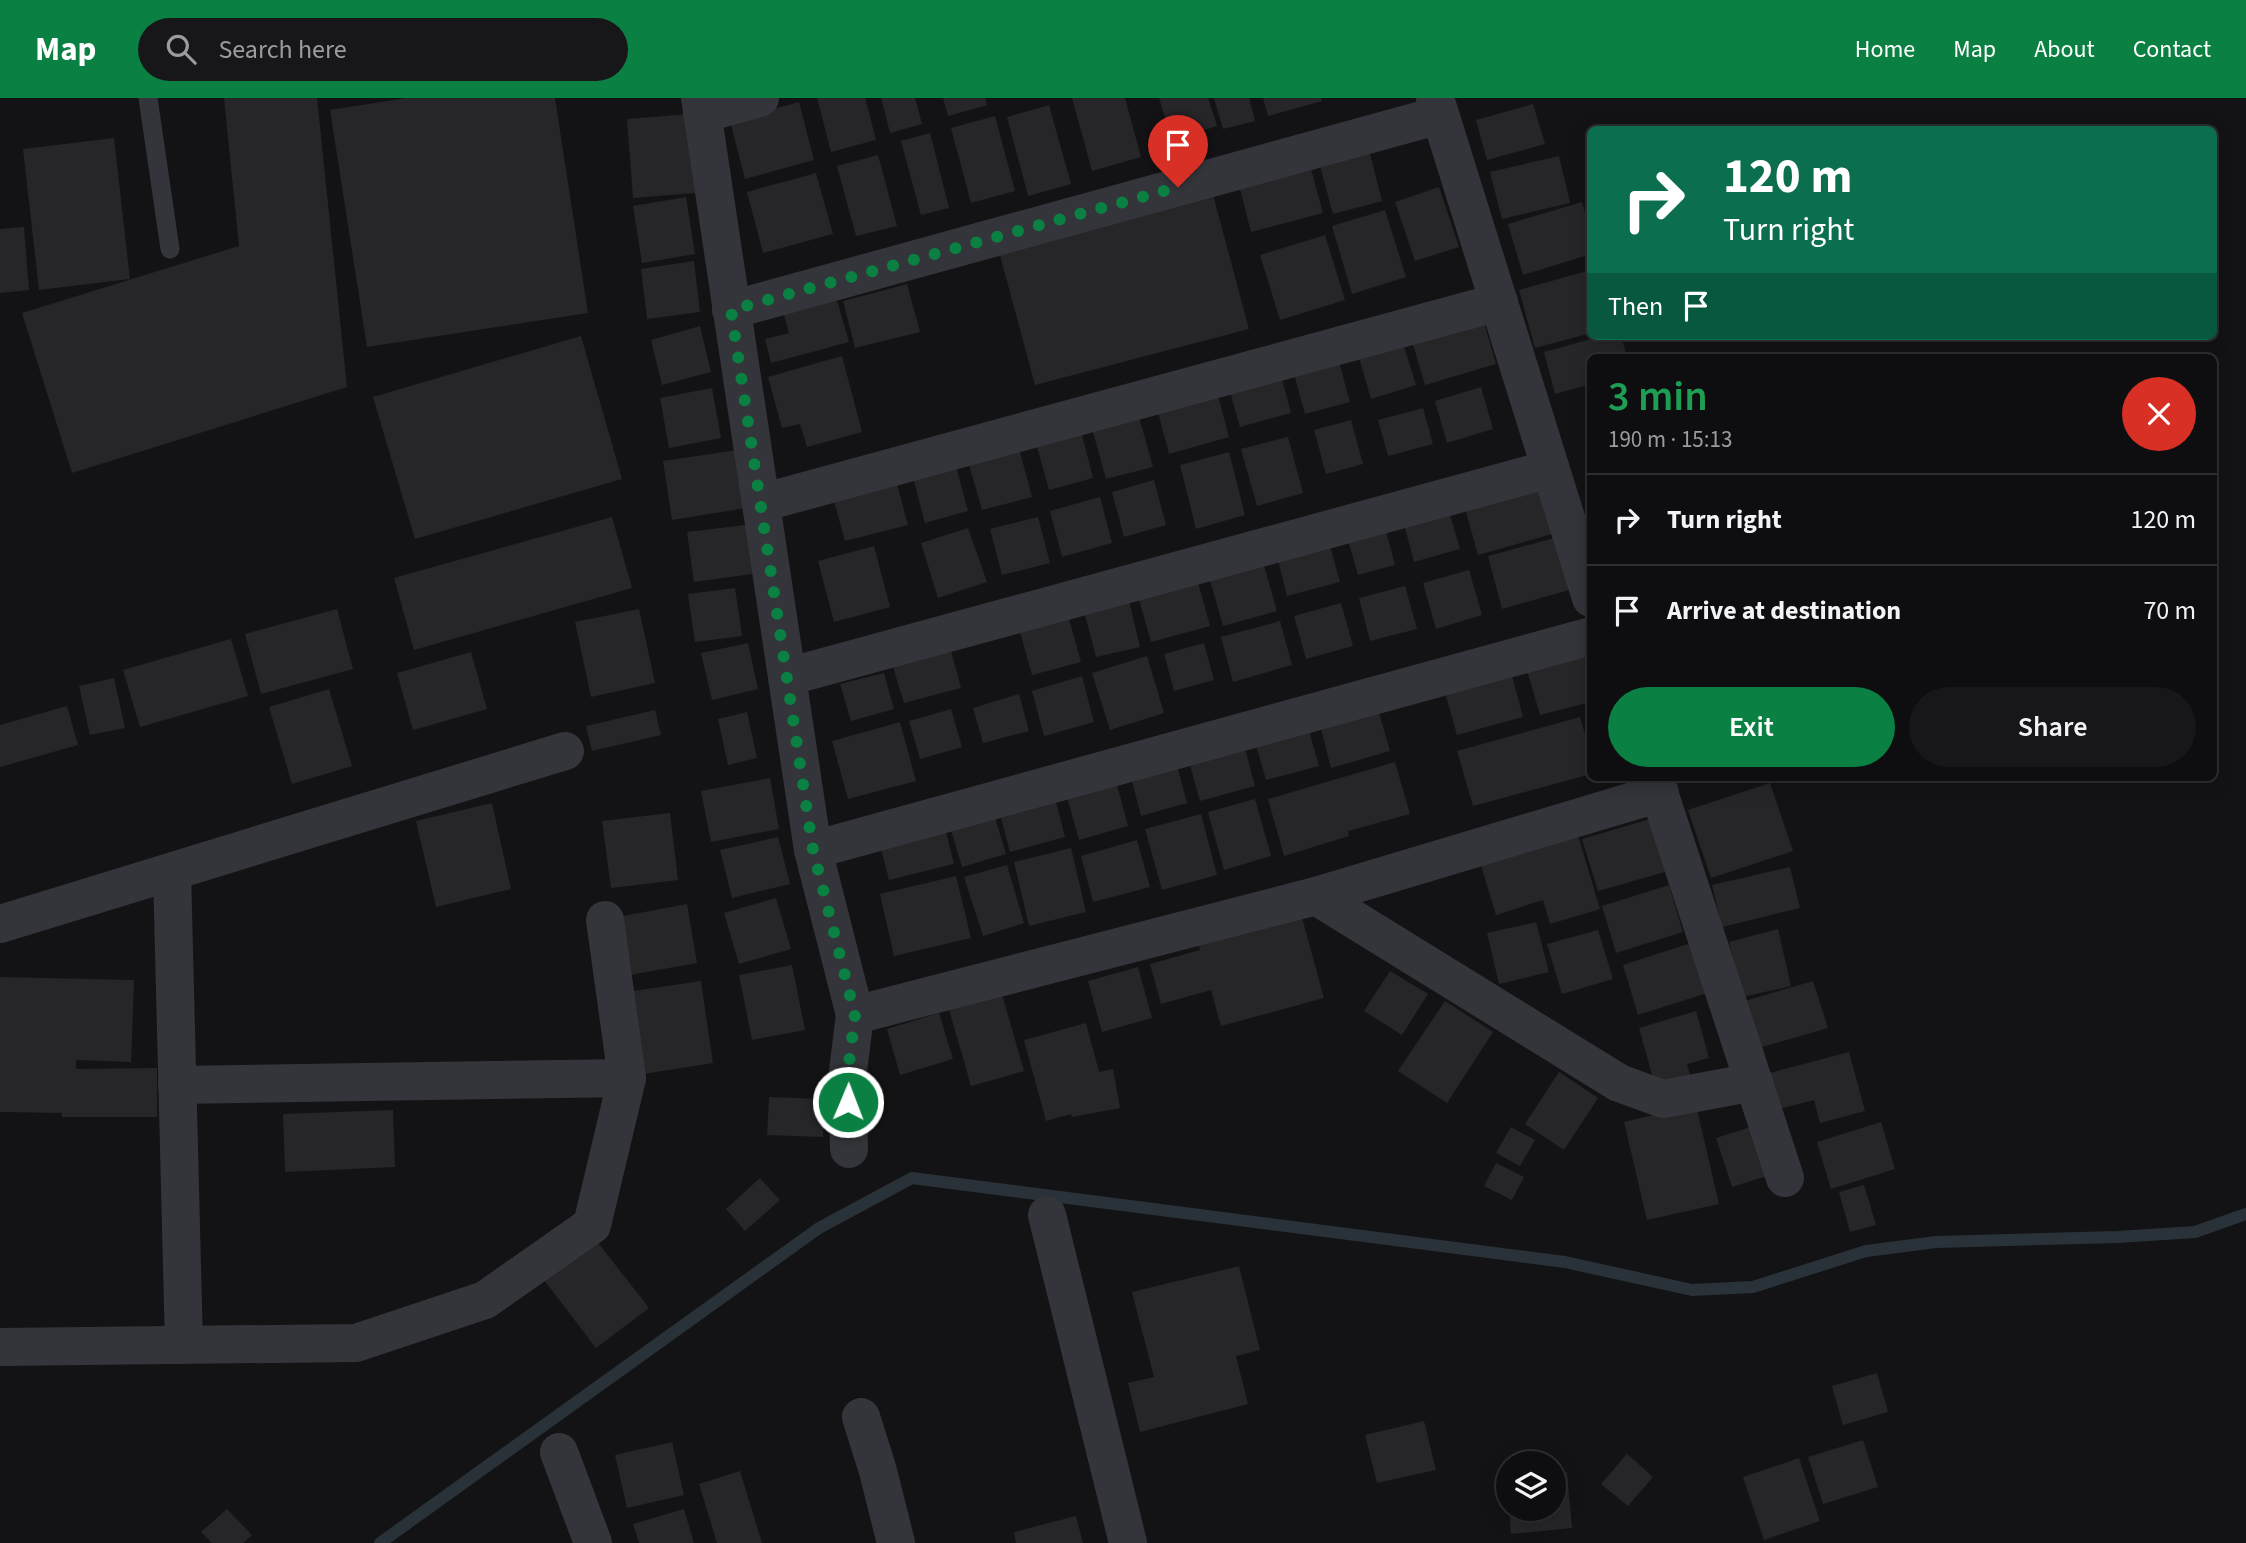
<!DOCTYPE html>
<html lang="en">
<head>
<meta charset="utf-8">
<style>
	:root { --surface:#0e0e10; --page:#171719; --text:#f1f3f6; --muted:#9b9c9f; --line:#2e2e30; --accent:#0b8043 }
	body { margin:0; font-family:"Source Sans 3",sans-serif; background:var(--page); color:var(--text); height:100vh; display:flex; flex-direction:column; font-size:26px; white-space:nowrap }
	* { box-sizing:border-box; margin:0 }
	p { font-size:23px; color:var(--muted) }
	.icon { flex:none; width:38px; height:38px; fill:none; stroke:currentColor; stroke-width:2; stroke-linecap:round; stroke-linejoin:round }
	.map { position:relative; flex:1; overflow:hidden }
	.panel { position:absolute; left:1587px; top:256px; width:630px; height:427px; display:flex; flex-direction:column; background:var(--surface); border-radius:10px; box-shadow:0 4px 18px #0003,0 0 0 2px var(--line) }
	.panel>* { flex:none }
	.top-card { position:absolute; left:1587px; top:28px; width:630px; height:214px; border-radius:10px; box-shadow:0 4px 18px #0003,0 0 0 2px var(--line); background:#0b6e4f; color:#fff; overflow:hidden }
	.tools { position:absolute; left:1496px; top:1353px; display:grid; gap:14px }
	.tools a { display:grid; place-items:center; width:70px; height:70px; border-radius:50%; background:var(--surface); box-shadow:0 4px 18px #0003,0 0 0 2px var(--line); font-size:35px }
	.pin { position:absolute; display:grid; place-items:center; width:60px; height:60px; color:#fff; margin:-72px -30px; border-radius:50% 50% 50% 0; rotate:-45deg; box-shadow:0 0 7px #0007 }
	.pin .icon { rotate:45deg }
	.me { position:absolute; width:77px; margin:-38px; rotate:1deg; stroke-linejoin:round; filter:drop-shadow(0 0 5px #0008) }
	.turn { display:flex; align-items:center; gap:24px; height:147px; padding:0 21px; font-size:32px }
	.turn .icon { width:91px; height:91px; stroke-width:2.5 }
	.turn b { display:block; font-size:49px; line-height:60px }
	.then { display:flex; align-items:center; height:66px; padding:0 21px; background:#0003; gap:14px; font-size:26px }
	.round { display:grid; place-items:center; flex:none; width:74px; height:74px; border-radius:37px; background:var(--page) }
	.summary { display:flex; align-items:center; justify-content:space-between; height:119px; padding:0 21px }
	h1 { font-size:42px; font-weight:600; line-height:52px; color:#1e9e55 }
	.primary-button { display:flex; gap:14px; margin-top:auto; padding:14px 21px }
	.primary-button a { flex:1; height:80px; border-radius:42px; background:var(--accent); color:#fff; font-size:28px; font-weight:600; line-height:80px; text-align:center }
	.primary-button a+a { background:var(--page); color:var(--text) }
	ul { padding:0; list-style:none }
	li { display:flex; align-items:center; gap:21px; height:91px; padding:0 21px; border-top:2px solid var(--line) }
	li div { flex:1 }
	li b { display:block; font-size:26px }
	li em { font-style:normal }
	header { display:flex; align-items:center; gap:42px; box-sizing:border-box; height:98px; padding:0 35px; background:var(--accent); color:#fff }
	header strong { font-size:33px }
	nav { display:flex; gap:38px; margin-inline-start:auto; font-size:24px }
	.search { width:490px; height:63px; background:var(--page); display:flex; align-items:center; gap:18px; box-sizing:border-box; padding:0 24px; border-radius:38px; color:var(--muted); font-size:26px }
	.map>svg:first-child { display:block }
</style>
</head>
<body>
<header>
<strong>Map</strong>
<div class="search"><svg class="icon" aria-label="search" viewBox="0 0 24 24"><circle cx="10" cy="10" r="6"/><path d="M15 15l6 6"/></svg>Search here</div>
<nav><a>Home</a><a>Map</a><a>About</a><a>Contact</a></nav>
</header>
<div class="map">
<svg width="2246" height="1445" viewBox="0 0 2246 1445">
	<rect width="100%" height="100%" fill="#131315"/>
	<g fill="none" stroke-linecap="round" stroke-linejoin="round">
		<!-- stream -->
		<polyline stroke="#293238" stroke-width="12" points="380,1445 819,1130 912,1080 1565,1164 1692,1192 1753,1189 1866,1153 1936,1144 2118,1139 2195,1134 2246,1116"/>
	</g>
	<!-- building -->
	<g fill="#262629">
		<polygon points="224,0 317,0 347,289 72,375 22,215 239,148"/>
		<polygon points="406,0 555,0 588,215 367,249 330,12"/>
		<polygon points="817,0 865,0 876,42 831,54"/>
		<polygon points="881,0 915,0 922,26 890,35"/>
		<polygon points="943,0 985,0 987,7 948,18"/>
		<polygon points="1072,0 1125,0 1141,59 1092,73"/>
		<polygon points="1159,0 1208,0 1217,28 1192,36 1187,20 1167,26"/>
		<polygon points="1214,0 1249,0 1255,23 1223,31"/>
		<polygon points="1263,0 1321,0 1322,3 1268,18"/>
		<polygon points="799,4 814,62 745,81 730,23"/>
		<polygon points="1533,6 1545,46 1487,62 1476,22"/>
		<polygon points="1049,7 1071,86 1028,98 1007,19"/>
		<polygon points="689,16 695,95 633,100 627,21"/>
		<polygon points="995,18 1015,93 971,105 951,30"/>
		<polygon points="930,35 949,110 921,117 901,43"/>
		<polygon points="114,40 130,181 39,192 23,51"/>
		<polygon points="1367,44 1382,103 1333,116 1317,57"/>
		<polygon points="878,57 897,128 856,138 837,68"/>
		<polygon points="1559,58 1570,105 1502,121 1490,74"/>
		<polygon points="1308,60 1323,115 1251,134 1237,79"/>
		<polygon points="816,75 833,136 763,155 747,94"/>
		<polygon points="1439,89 1459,149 1415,163 1395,104"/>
		<polygon points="1212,93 1249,231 1035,287 998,150"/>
		<polygon points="686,99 695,156 642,165 633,108"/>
		<polygon points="1582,104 1591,134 1591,156 1523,177 1508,126"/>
		<polygon points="1385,112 1406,179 1352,196 1332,128"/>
		<polygon points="24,129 29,192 0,195 0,131"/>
		<polygon points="1325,137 1345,202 1280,222 1260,157"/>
		<polygon points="694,163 700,214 647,221 641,171"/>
		<polygon points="1591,172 1591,235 1535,250 1519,192"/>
		<polygon points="907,186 920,234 855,250 843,203"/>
		<polygon points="833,188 849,244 771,265 765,241 789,235 780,203"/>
		<polygon points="1482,217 1496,266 1425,287 1410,236"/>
		<polygon points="700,228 711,274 662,287 651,242"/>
		<polygon points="581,238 622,381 415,441 373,299"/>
		<polygon points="1602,238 1621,238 1627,259 1591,259 1591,286 1555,296 1544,254"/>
		<polygon points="1402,242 1416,287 1371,301 1358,256"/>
		<polygon points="842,258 862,334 807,349 800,326 782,330 768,279"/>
		<polygon points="1339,264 1350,304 1305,316 1294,276"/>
		<polygon points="1282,281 1291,315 1240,329 1230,294"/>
		<polygon points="1481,289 1493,331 1447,345 1435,303"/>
		<polygon points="712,290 721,340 669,350 660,300"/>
		<polygon points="1217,294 1229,339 1169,356 1157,310"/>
		<polygon points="1423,310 1433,346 1388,358 1378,322"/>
		<polygon points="1138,315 1153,369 1106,381 1091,327"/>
		<polygon points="1351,322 1363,366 1326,376 1314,332"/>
		<polygon points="1081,333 1093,380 1049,392 1036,345"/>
		<polygon points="1288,339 1303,395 1257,408 1241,351"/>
		<polygon points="1019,350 1032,399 982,412 968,363"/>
		<polygon points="737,352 746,410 672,422 663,363"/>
		<polygon points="1229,354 1245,417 1196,431 1180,367"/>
		<polygon points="954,361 968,413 925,425 911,372"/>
		<polygon points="1154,382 1166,427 1124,439 1112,394"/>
		<polygon points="1537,382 1552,436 1478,457 1463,403"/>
		<polygon points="897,386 908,427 845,443 834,403"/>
		<polygon points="1100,399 1112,445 1062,459 1050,413"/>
		<polygon points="1448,410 1460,451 1414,464 1403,422"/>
		<polygon points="612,419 632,490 414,552 394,480"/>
		<polygon points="1038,419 1050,465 1002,477 990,431"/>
		<polygon points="1384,425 1395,467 1358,477 1346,435"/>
		<polygon points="753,426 759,475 694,484 687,434"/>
		<polygon points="968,430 987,484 938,500 921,445"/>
		<polygon points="1554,440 1569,492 1502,511 1488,458"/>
		<polygon points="874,448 890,509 834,524 818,463"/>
		<polygon points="1330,448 1340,484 1287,498 1278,462"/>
		<polygon points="1263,464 1277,513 1223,528 1209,478"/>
		<polygon points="1469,472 1482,517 1436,531 1423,485"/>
		<polygon points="1196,477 1210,528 1151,544 1137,494"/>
		<polygon points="1405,488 1417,531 1370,543 1359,500"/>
		<polygon points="735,490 742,538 695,544 688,496"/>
		<polygon points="1128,498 1140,549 1096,559 1083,509"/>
		<polygon points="1341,505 1353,548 1306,561 1294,518"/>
		<polygon points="337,511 353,571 261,596 245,536"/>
		<polygon points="639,511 655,585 591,599 575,524"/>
		<polygon points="1069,521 1081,564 1032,577 1020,534"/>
		<polygon points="1280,523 1292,567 1233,584 1221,539"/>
		<polygon points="231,541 248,598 140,629 123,572"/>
		<polygon points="748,545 758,591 712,602 701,555"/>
		<polygon points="1204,545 1214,582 1174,593 1164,556"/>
		<polygon points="951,553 961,590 904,605 893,569"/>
		<polygon points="471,554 487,611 413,632 397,575"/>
		<polygon points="1591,555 1591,604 1540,617 1527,572"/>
		<polygon points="1147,558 1164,615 1110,632 1092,575"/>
		<polygon points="1509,566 1523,619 1457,637 1442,584"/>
		<polygon points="884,575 894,611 851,623 840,586"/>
		<polygon points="1082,578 1094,624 1044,638 1032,593"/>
		<polygon points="114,580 125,630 90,637 79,588"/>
		<polygon points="329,591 352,668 292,686 269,609"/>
		<polygon points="1019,596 1029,633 983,645 973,610"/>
		<polygon points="67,608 78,647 0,669 0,627"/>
		<polygon points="951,611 962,649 920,661 909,623"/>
		<polygon points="1378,611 1390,653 1331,670 1320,627"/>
		<polygon points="655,612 661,637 592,653 586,628"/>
		<polygon points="747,614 757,660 728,667 718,621"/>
		<polygon points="1580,619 1591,657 1591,676 1473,708 1457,653"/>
		<polygon points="900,624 916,683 848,701 832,643"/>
		<polygon points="1307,626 1319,668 1266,682 1254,640"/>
		<polygon points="1242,640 1255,688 1200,703 1187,656"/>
		<polygon points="1175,660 1187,705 1141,718 1129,672"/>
		<polygon points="1395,664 1410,716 1348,733 1349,738 1284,758 1268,701"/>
		<polygon points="1115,679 1128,728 1079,742 1065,692"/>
		<polygon points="770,680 779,731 711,744 701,693"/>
		<polygon points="1770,685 1793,753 1711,780 1688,712"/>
		<polygon points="1255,701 1271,758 1224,772 1208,714"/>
		<polygon points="1056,704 1065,739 1010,754 1001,720"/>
		<polygon points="492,705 511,791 436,809 416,723"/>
		<polygon points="993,712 1006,756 962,769 949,725"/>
		<polygon points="670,715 678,782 611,790 602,723"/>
		<polygon points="1201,716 1217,777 1162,792 1145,731"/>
		<polygon points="1657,719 1672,772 1598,793 1582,741"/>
		<polygon points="943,723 954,766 889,782 878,739"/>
		<polygon points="1577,734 1600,811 1550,826 1543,802 1496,817 1480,764"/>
		<polygon points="778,739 790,786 732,800 720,752"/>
		<polygon points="1137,742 1150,789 1093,804 1081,758"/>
		<polygon points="1071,750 1086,814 1029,828 1014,764"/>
		<polygon points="1007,767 1024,825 983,838 964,779"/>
		<polygon points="1790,769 1800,810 1722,829 1712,787"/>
		<polygon points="956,778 971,840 894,858 880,796"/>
		<polygon points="1669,787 1683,834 1616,855 1602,808"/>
		<polygon points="776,800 791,851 739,866 724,815"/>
		<polygon points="687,806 697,865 624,878 612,820"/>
		<polygon points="1301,816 1324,900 1221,928 1211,892 1161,906 1150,866 1200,852 1198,844"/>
		<polygon points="1536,824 1549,874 1499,886 1487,835"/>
		<polygon points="1778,831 1791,888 1743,899 1729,844"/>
		<polygon points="1598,832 1613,881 1562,896 1547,846"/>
		<polygon points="1691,845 1707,895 1638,917 1623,867"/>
		<polygon points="792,867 805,932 752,942 739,877"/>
		<polygon points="1138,869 1152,920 1102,934 1088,883"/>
		<polygon points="1390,873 1428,896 1402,937 1364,913"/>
		<polygon points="0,879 134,882 131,964 76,962 76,971 157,970 157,1019 62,1019 62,1015 0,1014"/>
		<polygon points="701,883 713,965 631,978 620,895"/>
		<polygon points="1813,883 1828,930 1755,951 1741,904"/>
		<polygon points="1001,893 1024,973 971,988 948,908"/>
		<polygon points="1445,903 1493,934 1447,1005 1398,973"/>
		<polygon points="1696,913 1709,960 1687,966 1690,977 1655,987 1639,930"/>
		<polygon points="939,915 953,961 900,977 887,931"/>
		<polygon points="1086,925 1099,974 1113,971 1120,1010 1072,1019 1071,1016 1046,1023 1024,942"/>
		<polygon points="1849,954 1865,1013 1820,1025 1814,1002 1779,1011 1770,975"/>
		<polygon points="1559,974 1598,1000 1564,1052 1525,1026"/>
		<polygon points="769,999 824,1001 823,1039 767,1037"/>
		<polygon points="1696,1007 1719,1106 1647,1122 1624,1024"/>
		<polygon points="393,1012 395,1069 285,1074 283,1016"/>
		<polygon points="1881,1024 1895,1071 1831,1091 1817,1044"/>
		<polygon points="1757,1027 1773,1076 1732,1089 1716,1040"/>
		<polygon points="1511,1029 1535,1042 1520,1068 1496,1055"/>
		<polygon points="1496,1065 1524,1079 1512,1102 1484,1088"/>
		<polygon points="760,1080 780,1102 745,1133 726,1111"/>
		<polygon points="1864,1087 1876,1127 1850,1134 1839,1094"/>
		<polygon points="596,1142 649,1210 596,1250 544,1182"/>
		<polygon points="1239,1168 1260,1252 1236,1258 1248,1306 1140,1334 1128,1285 1154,1279 1132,1194"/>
		<polygon points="1877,1275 1888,1314 1843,1327 1832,1288"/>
		<polygon points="1424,1323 1436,1372 1377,1385 1365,1337"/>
		<polygon points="1863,1342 1878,1389 1823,1406 1808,1359"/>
		<polygon points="672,1344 684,1397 627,1410 615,1357"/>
		<polygon points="1627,1356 1653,1379 1628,1408 1601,1386"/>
		<polygon points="1799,1360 1820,1423 1764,1442 1743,1379"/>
		<polygon points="740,1373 762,1445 717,1445 699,1386"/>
		<polygon points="1567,1374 1572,1430 1511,1436 1509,1410 1554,1410 1554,1375"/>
		<polygon points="227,1411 252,1437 243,1445 212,1445 201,1434"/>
		<polygon points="684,1411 694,1445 639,1445 633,1426"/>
		<polygon points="1076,1418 1083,1445 1016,1445 1014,1434"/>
	</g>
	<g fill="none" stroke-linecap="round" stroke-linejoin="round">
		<!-- service -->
		<polyline stroke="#34353a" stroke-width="19" points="148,0 170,151"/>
		<!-- minor -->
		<g stroke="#34353a" stroke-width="38">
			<polyline points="700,0 813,752 855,917 847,981 849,1051"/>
			<polyline points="1435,0 1591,500"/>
			<polyline points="702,16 760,0"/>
			<polyline points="731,212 1440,17"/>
			<polyline points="761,405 1499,204"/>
			<polyline points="787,579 1550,371"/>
			<polyline points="1654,679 1785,1080"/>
			<polyline points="813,752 1591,538"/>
			<polyline points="172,774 184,1247"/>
			<polyline points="1316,798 1619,985 1663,1001 1754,984"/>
			<polyline points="0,826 565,653"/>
			<polyline points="855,917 1316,798 1660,695"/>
			<polyline points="177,987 627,980"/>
			<polyline points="1047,1117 1128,1445"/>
			<polyline points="0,1249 356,1245 485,1202 592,1127 627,980 605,822"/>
			<polyline points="861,1319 878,1373 896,1445"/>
			<polyline points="559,1354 593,1445"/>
		</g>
	</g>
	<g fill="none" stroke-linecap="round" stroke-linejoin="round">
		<!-- route -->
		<polyline stroke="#0b8043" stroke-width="12" stroke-dasharray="0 21.6" points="848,1004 847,981 855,917 813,752 731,212 1178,89"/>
	</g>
</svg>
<div class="tools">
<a><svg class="icon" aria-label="layers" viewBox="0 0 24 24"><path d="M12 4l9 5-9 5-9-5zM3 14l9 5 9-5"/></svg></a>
</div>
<div class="pin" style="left:1178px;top:89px;background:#d93025"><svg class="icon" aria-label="arrive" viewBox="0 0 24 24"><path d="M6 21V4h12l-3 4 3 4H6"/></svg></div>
<svg class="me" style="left:848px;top:1004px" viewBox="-20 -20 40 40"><circle r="17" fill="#0b8043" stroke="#fff" stroke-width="3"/><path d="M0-11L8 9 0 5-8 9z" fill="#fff"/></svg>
<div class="top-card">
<div class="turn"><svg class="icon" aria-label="right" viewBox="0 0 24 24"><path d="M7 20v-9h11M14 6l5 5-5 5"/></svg><div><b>120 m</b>Turn right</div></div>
<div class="then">Then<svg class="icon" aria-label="arrive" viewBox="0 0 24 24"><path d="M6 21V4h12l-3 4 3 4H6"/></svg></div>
</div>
<section class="panel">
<div class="summary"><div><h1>3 min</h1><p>190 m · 15:13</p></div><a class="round" style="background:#d93025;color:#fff"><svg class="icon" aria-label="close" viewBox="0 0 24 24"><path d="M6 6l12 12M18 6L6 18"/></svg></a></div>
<ul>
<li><svg class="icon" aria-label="right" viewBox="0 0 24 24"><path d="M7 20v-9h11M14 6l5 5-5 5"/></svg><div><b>Turn right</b></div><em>120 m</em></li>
<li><svg class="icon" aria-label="arrive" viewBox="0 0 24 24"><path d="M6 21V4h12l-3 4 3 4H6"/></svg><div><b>Arrive at destination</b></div><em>70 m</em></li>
</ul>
<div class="primary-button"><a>Exit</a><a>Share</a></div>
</section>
</div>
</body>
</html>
